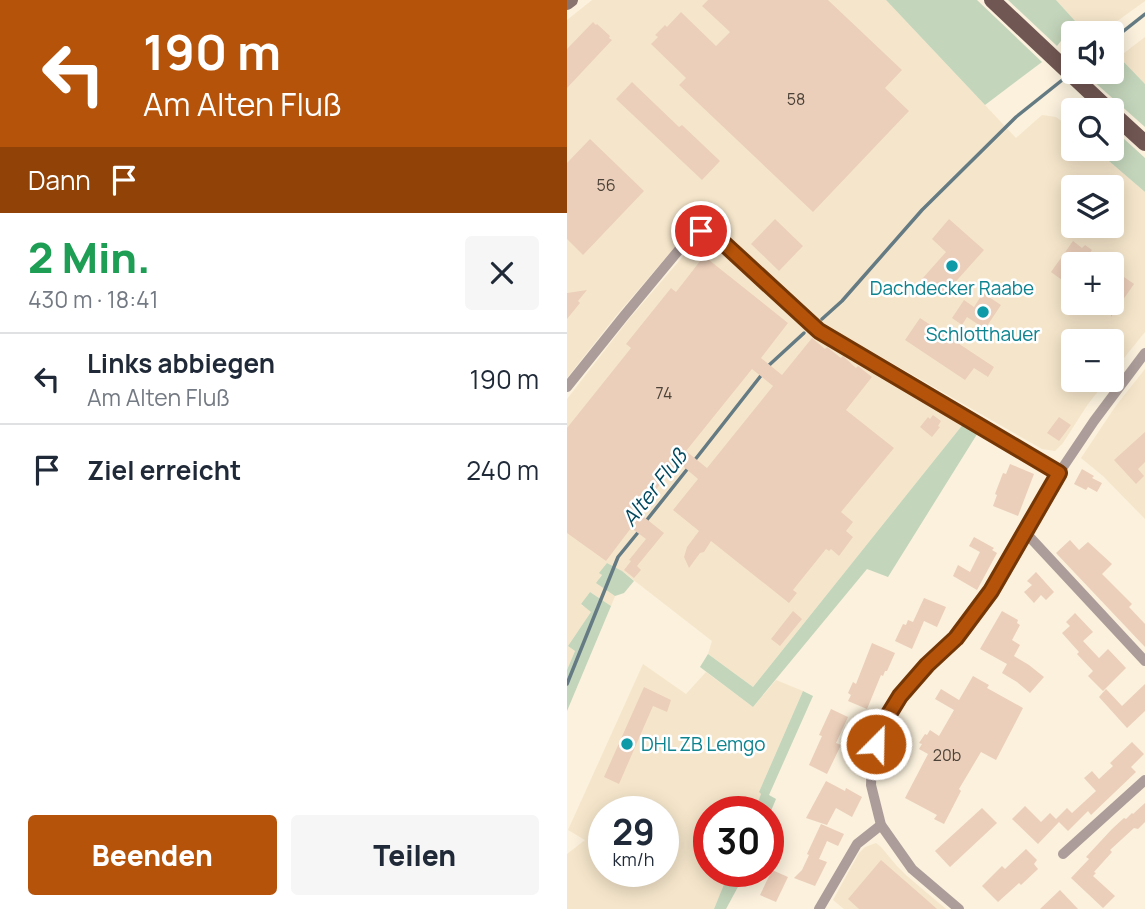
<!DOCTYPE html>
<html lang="de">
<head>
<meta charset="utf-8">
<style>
	:root { --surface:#fff; --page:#f6f6f7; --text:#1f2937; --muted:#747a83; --line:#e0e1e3; --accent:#b45309 }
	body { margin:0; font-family:Manrope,sans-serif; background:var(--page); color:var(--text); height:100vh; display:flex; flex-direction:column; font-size:26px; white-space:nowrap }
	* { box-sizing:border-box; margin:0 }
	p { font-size:23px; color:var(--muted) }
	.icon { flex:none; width:38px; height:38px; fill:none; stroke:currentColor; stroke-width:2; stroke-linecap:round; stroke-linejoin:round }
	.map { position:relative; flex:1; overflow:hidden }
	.side { display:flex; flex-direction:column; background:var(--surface); width:567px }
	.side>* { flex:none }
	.hud { background:#b45309; color:#fff; overflow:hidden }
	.fabs { position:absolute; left:494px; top:21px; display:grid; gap:14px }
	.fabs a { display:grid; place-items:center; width:63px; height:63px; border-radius:7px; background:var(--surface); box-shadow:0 4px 18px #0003; font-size:35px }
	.speed { position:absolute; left:21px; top:796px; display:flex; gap:14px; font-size:35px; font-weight:700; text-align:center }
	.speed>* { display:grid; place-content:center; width:91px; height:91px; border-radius:50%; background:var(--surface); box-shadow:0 4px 18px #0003; line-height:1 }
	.speed small { font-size:18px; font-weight:400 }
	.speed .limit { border:10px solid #d22; background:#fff; color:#111 }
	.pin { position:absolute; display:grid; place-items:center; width:60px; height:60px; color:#fff; margin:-30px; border:4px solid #fff; border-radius:50%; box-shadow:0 2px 7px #0007 }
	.me { position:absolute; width:77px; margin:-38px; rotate:23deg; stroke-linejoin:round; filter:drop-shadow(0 0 5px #0008) }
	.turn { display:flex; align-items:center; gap:24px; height:147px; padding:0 28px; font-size:32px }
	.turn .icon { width:91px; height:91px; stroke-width:2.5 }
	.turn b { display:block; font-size:49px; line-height:60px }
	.then { display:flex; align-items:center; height:66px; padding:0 28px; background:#0003; gap:14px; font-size:26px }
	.round { display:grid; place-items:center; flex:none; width:74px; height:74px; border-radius:7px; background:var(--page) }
	.headline { display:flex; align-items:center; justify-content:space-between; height:119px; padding:0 28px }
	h1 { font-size:42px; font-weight:800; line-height:52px; color:#1e9e55 }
	.primary-button { display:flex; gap:14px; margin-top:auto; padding:14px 28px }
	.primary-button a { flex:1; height:80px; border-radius:7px; background:var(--accent); color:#fff; font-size:28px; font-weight:800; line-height:80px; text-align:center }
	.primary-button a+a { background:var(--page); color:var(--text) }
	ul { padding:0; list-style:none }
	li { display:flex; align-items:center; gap:21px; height:91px; padding:0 28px; border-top:2px solid var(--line) }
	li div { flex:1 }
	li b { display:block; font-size:26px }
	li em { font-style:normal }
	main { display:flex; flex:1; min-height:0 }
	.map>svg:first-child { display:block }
</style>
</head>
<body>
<main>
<section class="side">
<div class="hud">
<div class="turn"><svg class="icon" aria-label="left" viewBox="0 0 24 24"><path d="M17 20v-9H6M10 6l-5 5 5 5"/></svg><div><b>190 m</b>Am Alten Fluß</div></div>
<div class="then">Dann<svg class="icon" aria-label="arrive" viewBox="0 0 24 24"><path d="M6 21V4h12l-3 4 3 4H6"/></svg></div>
</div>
<div class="headline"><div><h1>2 Min.</h1><p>430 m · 18:41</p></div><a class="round"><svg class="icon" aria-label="close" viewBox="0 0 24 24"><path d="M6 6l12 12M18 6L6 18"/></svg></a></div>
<ul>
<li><svg class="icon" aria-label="left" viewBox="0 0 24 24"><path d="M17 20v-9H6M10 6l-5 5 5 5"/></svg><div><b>Links abbiegen</b><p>Am Alten Fluß</p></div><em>190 m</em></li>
<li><svg class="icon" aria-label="arrive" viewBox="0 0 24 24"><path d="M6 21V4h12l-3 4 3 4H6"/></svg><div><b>Ziel erreicht</b></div><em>240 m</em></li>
</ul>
<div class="primary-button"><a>Beenden</a><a>Teilen</a></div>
</section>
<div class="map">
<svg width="578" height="909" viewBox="0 0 578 909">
	<rect width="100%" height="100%" fill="#fbf1dd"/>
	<!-- built -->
	<g fill="#f5e6cb" fill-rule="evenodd">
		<path d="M25,0H319L449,138L475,115L489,117L506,130V149H528L578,192V332L544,374V341H506V380H540L521,404L496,443L488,451L475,449L253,322L135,215L49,316L0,378V20ZM506,187H544V226H506ZM506,264H544V303H506Z"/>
		<polygon points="489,0 578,0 578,1 542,27 509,22"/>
		<polygon points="578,37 578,84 552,57"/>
		<polygon points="125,246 146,246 247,334 397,423 186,687 141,654 145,641 55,571 40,563 30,583 48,596 44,606 23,592 15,603 14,605 25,611 1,646 8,651 0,670 0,399 62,319"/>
		<polygon points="578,369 578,519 536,476 514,458 548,407"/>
		<path d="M76,664L119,694L139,672L186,707L209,680L236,691L192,792L194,794L187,812H142V872H162L147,909H0V854L18,840L1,830ZM37,812H96V872H37Z"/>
		<polygon points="309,843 314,847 329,865 340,876 379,909 277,909 266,900 292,853 298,847"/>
	</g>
	<!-- green -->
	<g fill="#c3d5bb">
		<polygon points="319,0 410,0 475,62 418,105"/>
		<polygon points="441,0 489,0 509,22 490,46"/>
		<polygon points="552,57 578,84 578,127 524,79 536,72 544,72 544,64"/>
		<polygon points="544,127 578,158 578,192 528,149 544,149"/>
		<polygon points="397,423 412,431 321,577 300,569 186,707 133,667 141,654 186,687"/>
		<polygon points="40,563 55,571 67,581 57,593 48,596 29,583 35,575 32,573"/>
		<polygon points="23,592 44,606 0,711 0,670 8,651 1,646 24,612 14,604"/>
		<polygon points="236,691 246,696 202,795 209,799 201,818 201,812 187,812 194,794 192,792"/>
		<polygon points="162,872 179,872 159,909 147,909"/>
	</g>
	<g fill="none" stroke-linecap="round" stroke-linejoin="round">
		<!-- stream -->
		<g stroke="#657b84" stroke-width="3.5">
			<polyline points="544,41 578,14"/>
			<polyline points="255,319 275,301 355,210 449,117 499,77"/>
			<polyline points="200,367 237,333"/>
			<polyline points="127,461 196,373"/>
			<polyline points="79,521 122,467"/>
			<polyline points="0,684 51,557 73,530"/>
		</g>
	</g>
	<!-- building -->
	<g fill="#ebcfba" fill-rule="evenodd">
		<polygon points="141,0 261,0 335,70 318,88 342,111 246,212 112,85 119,78 84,44 91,37 88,35 98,25 100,27 114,12 149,46 163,32 135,6"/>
		<polygon points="26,22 29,25 30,24 43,36 42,38 45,40 0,88 0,49"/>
		<polygon points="65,82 112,127 115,125 153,161 135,180 49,99"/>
		<polygon points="23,139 77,191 16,255 0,239 0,163"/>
		<polygon points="208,219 236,246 212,271 184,244"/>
		<polygon points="382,219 417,250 375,297 355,279 379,252 365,239"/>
		<polygon points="506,241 515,248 518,245 525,250 523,253 539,264 506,264 506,288 484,272"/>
		<path d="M137,256L221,323L194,358L215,375L245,338L258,349L260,347L274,358L276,356L289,368L291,366L305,377L279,410L327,448L274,512L286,522L279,531L286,537L272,556L264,549L262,551L259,549L226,590L230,593L222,603L144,541L137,552L133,553L122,568L117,557L120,547L132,531L106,510L131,479L111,462L72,511L78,515L77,517L97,533L70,566L74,570L67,578L57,570L64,561L62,560L79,539L64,528L39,561L0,533V428L64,348L59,344L104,288L109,292ZM185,369L206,386L140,468L119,451Z"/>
		<polygon points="544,268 567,284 544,317 544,315 527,303 544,303"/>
		<polygon points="20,290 11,301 13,303 0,319 0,293"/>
		<polygon points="416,293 434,305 418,329 400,317 395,325 385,318 397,300 407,307"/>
		<polygon points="353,318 427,367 421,377 407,368 398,380 338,340"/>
		<polygon points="366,415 374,421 371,426 373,427 365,437 353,427 361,417 363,419"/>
		<polygon points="492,417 504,425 492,441 480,433"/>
		<polygon points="578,432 578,462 571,469 577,476 569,484 547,460"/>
		<polygon points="443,464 467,474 451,516 426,506 430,495 428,494 436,473 439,474"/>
		<polygon points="515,469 527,476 525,478 535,483 530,492 521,487 519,490 507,484"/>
		<polygon points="407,537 427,548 425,550 430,553 410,590 386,576 391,565 403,572 413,552 402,546"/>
		<polygon points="503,540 512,550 521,542 545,564 535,574 565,604 562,607 578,624 578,647 489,553"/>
		<polygon points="469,572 487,592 479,600 474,595 467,603 457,592 465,585 460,581"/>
		<polygon points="357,598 379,607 370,627 357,621 345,649 328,641 336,624 339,625 341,620 346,622"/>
		<polygon points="226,611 235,619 213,646 204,639"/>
		<polygon points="435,611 451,620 450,623 453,625 445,640 453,645 447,656 462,665 477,677 463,693 450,682 435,673 440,664 413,649"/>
		<polygon points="508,613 526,632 516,641 532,658 541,649 559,668 536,691 521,676 526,671 510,654 512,652 495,633 503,626 499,622"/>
		<polygon points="305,643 328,653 320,671 318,671 316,676 314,675 300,709 281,701 284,695 281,693 286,682 289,684"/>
		<polygon points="406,676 422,685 420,688 456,708 429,760 414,752 392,789 394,791 377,824 367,819 370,815 338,798 361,754 352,749 355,744 352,743 358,734 360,735 363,730 372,736 387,710 368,699 374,689 392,700"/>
		<polygon points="578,684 578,711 560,728 532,697 539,689 555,706"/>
		<polygon points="77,687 104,700 100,712 86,706 52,784 37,777"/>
		<polygon points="264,709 281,717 269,743 274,745 260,774 242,765 255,736 252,735"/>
		<polygon points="565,742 577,754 564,767 569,772 524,815 521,811 501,831 492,822 471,844 445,819 458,806 474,822 483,813 491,821 489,819 500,808 505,813 529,791 517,778 525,771 532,779 546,766 543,763"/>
		<polygon points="259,781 278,791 279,788 295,797 285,817 269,808 260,825 239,818"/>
		<polygon points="578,803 578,822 571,829 567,828 543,850 545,852 527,872 529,873 526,876 548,896 536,908 504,878 522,859 519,857 545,829 557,818 559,819 565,813 566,814"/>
		<polygon points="415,808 430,823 383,867 368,851"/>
		<polygon points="254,824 277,834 271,846 260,841 252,859 260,862 248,886 227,878 235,870 242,855 240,854"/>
		<polygon points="459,849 470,860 467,864 471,869 454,885 452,883 431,902 415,886 435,866 438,869"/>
		<polygon points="314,860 361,901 370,909 292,909 281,899"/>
		<polygon points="205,870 221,877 209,902 193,895"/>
		<polygon points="493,890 511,909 473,909"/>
	</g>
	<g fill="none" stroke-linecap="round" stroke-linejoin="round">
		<!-- street -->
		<g stroke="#ac9d9a" stroke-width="10">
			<polyline points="0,387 57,316 121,239 134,231 152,239 252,331 492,473"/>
			<polyline points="458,532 578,661"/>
			<polyline points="496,854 578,780"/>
			<polyline points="252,909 290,844 314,825"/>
			<polyline points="392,909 345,869 314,825 304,785 305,761 314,727 333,696 360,665 389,638 424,591 492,473 527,421 578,353"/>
		</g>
		<!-- secondary -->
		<polyline stroke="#8a7470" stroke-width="14" points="0,3 4,0"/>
		<!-- primary -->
		<g stroke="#715753" stroke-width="16">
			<polyline points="425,0 542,110"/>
			<polyline points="544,112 578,143"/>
		</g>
	</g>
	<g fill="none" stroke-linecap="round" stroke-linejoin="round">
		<!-- route casing -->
		<g stroke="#753606" stroke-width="18">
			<polyline id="route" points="134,231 152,239 252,331 492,473 424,591 389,638 360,665 333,696 314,727 309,744"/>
		</g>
		<!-- route -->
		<use href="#route" stroke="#b45309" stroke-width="12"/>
	</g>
	<!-- markers -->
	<g fill="#0f9aa8" stroke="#fff" stroke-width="2.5">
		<circle cx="385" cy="266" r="7"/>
		<circle cx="416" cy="312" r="7"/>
		<circle cx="60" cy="744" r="7"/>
	</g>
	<g text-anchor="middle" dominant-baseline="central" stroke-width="5" stroke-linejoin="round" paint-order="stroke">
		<!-- number labels -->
		<g font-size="16" fill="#4c4238">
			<text x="229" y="99">58</text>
			<text x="39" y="185">56</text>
			<text x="97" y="393">74</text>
			<text x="380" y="755">20b</text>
		</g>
		<!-- culture labels -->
		<g font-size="19" fill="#0d838f" stroke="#fff">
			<text x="385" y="288">Dachdecker Raabe</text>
			<text x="416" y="334">Schlotthauer</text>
			<text x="74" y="744" text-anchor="start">DHL ZB Lemgo</text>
		</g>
		<!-- water labels -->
		<g font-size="21" font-style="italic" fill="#02485f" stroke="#fff">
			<text transform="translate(87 487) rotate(-52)">Alter Fluß</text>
		</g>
	</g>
</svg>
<div class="fabs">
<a><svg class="icon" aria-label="sound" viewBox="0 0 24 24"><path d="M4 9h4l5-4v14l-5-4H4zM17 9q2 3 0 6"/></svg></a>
<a><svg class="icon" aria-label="search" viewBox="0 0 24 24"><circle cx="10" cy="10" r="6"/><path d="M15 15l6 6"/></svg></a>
<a><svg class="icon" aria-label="layers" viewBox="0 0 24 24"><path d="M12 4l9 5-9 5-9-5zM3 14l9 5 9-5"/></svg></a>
<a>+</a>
<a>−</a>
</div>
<div class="speed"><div>29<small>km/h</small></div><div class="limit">30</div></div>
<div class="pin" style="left:134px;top:231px;background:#d93025"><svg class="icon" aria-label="arrive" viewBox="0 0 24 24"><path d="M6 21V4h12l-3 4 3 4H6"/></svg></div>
<svg class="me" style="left:309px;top:744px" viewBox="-20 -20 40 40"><circle r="17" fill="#b45309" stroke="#fff" stroke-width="3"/><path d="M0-11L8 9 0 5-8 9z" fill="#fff"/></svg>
</div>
</main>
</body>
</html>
